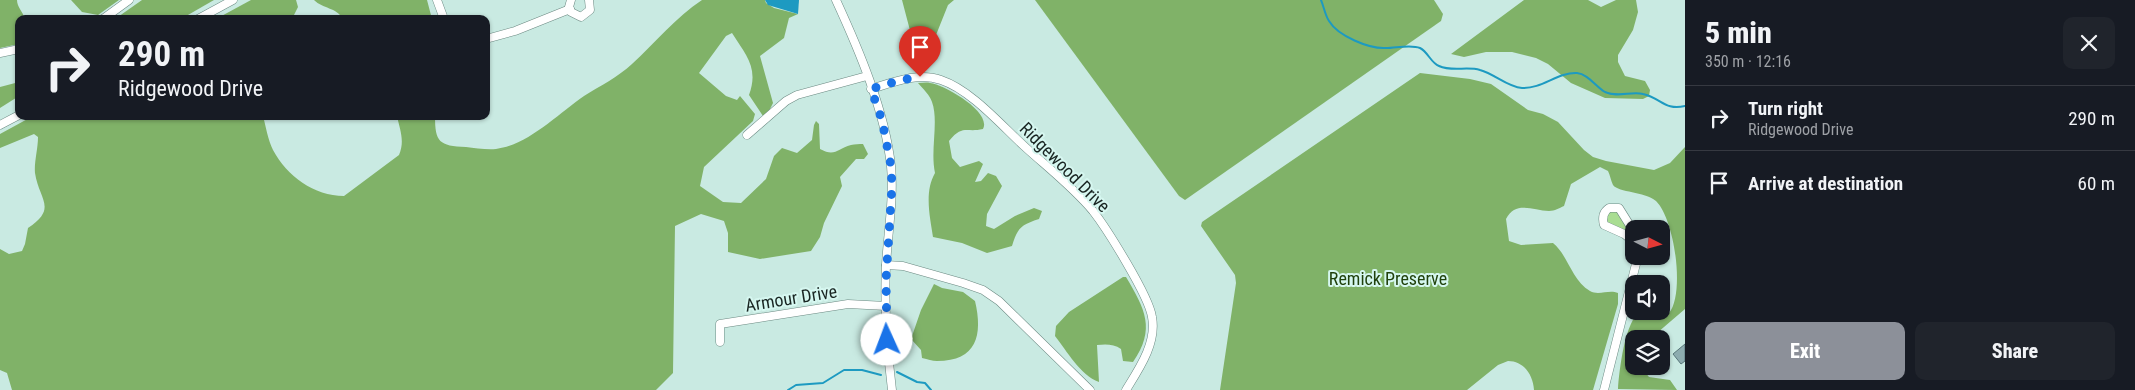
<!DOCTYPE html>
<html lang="en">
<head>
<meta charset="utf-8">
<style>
	:root { --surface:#171b24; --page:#20242c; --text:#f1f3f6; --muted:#9ea1a6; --line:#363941; --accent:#8c9099 }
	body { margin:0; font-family:"Roboto Condensed",sans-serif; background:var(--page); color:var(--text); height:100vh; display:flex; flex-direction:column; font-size:19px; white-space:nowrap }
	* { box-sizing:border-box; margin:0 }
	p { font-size:16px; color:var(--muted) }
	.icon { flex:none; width:28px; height:28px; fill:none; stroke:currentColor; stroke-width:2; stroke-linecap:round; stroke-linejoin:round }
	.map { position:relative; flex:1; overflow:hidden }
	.details { display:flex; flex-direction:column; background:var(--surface); width:450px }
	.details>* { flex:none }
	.banner { position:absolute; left:15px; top:15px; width:475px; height:105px; border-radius:10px; box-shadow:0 1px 4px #0004; background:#171b24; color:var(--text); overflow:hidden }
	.needle { width:32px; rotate:96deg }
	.buttons { position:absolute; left:1625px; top:220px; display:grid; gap:10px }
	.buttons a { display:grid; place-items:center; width:45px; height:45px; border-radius:10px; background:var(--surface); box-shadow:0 1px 4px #0004; font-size:25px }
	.pin { position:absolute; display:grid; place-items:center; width:42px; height:42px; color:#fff; margin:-51px -21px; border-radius:50% 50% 50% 0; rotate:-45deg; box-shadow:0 0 5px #0007 }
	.pin .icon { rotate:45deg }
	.me { position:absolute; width:55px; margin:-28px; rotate:358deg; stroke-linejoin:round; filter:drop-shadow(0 0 4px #0008) }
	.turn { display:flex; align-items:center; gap:18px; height:105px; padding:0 20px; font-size:22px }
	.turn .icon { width:65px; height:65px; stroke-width:2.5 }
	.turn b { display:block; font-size:35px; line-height:42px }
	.round { display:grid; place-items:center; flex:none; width:52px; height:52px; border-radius:10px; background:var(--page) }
	.summary { display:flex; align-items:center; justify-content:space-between; height:85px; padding:0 20px }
	h1 { font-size:30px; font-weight:800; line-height:38px }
	.action { display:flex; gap:10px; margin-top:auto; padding:10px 20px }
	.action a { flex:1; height:58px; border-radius:10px; background:var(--accent); color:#fff; font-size:20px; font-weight:800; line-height:58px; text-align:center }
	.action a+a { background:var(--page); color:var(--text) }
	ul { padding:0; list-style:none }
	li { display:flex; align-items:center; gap:15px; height:65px; padding:0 20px; border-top:1px solid var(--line) }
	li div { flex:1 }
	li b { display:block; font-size:19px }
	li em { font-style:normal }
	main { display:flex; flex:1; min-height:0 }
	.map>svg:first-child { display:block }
</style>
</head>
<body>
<main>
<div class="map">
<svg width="1685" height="390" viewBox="0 0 1685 390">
	<rect width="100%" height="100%" fill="#c9eae2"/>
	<!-- green -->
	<polygon fill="#a9dd92" points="1612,209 1622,214 1634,237 1623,229 1608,225 1606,216"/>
	<!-- forest -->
	<g fill="#80b268">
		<path d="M0,0H17C17,7 23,12 25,19H19V44L0,48Z"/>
		<polygon points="71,0 119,0 98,15 82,12"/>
		<polygon points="142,0 214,0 181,19 115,19"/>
		<polygon points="251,0 296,0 298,7 292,19 216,19"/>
		<path d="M314,0H427L432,19H343C336,7 323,9 314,0Z"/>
		<path d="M702,0H765L766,3L774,8L798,14L789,18L784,38L760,56L773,103L769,111L763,116L749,95C759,68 746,55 732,33L726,36L699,73L726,96L737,100L740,96L755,114L753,121L704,167L700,186L723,202L741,203L766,179L774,156L782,148L797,153L812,140L814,125L816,121L819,124L820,149C835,157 837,149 851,145C855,144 859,144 863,144L868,154L864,159H856L840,177L842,186L824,223L820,237L811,251L760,259L728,252V233L724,221L701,214L675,226L673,373L656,390H12L7,373L0,370V249L9,254L22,251L25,244L28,228C58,208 39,200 35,173C34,162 38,149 38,137L34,134L0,148V134L33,116H263C266,127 268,140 273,150C287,176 314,196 344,196L399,155C405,141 400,130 397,116H435C435,142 439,146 466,147C475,148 487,150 496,149C528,145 558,114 584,96C600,86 618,77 632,64C655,43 676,17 702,0Z"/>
		<polygon points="902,0 954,0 948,5 928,55 917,57"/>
		<polygon points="1035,0 1434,0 1443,14 1441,21 1185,200 1179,196"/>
		<polygon points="1524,0 1588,0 1601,7 1616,0 1636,0 1638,12 1633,30 1618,55 1618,62 1625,76 1645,81 1650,90 1649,96 1643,99 1605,98 1571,83 1548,64 1536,58 1512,52 1486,52 1464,57 1451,54"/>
		<path d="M1420,73L1470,79L1491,84L1528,110L1543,114L1558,122L1584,150L1593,157L1606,161L1654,170L1670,163L1685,147V309L1650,339H1634V366H1640L1649,377L1670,380L1677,390L1618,389C1619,372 1625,319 1641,311L1669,313C1685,294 1675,220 1656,201C1644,191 1619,193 1613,185C1611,181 1610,175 1608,171L1600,167L1571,184L1564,206C1559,208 1555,211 1549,211C1533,211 1516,200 1506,219L1509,241L1521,245L1553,243C1568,255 1572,281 1590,291C1599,296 1609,289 1618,293V304L1593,390H1534C1533,375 1524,361 1508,361L1498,365L1467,390H1220L1236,283L1235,275L1201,226L1202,222Z"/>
		<polygon points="19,82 19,96 0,108 0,87"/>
		<path d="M918,83C922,83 927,82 930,83C945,85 992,112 983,129C966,133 963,124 949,141L952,158L960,167L979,161L983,164L975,182L981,181L988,173L996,176L1002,186L987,214L986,226L994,229L1015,216L1034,208L1042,211L1039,219C1021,225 1018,227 1012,246L987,253L962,243L933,237C930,217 924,192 935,173C930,150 939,121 932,102C930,95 923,89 918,83Z"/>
		<path d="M1123,277H1126C1145,309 1156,329 1133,362L1123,361L1121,349C1114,344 1106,344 1097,345L1099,382C1080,375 1067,351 1055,336L1056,326L1069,312Z"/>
		<path d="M934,284L942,288L963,292L975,301C983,335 977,361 937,361C932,361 928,359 922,358L921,350L911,339L921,310Z"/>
	</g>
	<!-- water -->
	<polygon fill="#1d9ac1" points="765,0 799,0 798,14 768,5"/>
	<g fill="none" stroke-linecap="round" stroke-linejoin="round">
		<!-- stream -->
		<g stroke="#1d9ac1" stroke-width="2">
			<path d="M1321,0C1324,7 1325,15 1329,21C1338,36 1369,49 1386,48C1396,48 1411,44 1420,48C1428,52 1431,63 1439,66C1452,72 1467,66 1480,70C1495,74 1507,87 1522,88C1542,89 1558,72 1577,73C1588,74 1596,87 1605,92C1618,98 1631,91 1643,94C1661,98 1665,111 1685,106"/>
			<polyline points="897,372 917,382 925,383 931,390"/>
			<polyline points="788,390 796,385 823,383 844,370 862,370 881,375"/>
		</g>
	</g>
	<!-- building -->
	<polygon fill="#8dacaf" stroke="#59777a" points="1685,344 1685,361 1681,364 1673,354"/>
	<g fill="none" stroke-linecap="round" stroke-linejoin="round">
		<!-- minor casing -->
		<g stroke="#6b8982" stroke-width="9">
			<g id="minor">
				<polyline points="437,0 444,19"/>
				<polyline points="571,0 569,7 571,12 581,17 590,10 589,0"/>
				<path d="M836,0C859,50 885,111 891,166C894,198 888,232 886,265C884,306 887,349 892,390"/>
				<polyline points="103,19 129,0"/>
				<polyline points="198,19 233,0"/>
				<polyline points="486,39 515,31 570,9"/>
				<polyline points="0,53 19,49"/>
				<path d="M871,89C894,82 918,72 941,80C971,90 1001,125 1024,146C1047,167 1073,187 1093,211C1107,229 1149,296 1152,317C1157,343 1139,369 1126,390"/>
				<polyline points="0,125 19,115"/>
				<polyline points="747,135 786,101 797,95 867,76"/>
				<path d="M1634,232L1619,208H1609C1603,212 1602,218 1604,225L1624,234L1634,242"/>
				<polyline points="886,265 903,266 963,283 983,290 999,301 1090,390"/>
				<polyline points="720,342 720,324 848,304 886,306"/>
				<polyline points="1604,390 1638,256"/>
			</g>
		</g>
		<!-- minor -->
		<use href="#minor" stroke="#fff" stroke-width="8"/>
	</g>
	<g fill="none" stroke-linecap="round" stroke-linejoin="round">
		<!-- route -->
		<polyline stroke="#1a73e8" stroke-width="9" stroke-dasharray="0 16.2" points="887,340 886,280 892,186 891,166 882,120 871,89 901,80 920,77"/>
	</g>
	<g text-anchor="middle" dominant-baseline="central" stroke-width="4" stroke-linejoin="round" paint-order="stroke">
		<!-- street labels -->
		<g font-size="18" fill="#192522" stroke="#d6f7f0">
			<text transform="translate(1065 167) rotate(45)">Ridgewood Drive</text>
			<text transform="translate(791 298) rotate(-9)">Armour Drive</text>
		</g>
		<!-- park labels -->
		<g font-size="18" fill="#20410c" stroke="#d6f7f0">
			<text x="1388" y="278">Remick Preserve</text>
		</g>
	</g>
</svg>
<div class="buttons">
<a><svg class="needle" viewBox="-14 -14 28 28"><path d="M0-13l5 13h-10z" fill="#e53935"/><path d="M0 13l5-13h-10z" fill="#9ea1a6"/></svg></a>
<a><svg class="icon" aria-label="sound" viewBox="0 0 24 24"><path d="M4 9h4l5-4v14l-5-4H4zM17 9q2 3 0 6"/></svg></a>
<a><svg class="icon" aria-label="layers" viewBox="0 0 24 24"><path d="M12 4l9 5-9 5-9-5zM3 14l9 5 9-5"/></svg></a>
</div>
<div class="pin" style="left:920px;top:77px;background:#d93025"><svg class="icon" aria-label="arrive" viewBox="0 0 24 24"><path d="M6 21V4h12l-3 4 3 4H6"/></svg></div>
<svg class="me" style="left:887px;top:340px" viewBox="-20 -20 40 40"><circle r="19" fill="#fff"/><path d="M0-13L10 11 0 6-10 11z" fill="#1a73e8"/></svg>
<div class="banner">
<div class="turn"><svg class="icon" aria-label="right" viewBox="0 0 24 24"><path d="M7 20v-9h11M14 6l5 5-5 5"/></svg><div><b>290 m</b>Ridgewood Drive</div></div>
</div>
</div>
<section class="details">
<div class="summary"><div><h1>5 min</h1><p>350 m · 12:16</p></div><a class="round"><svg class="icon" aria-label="close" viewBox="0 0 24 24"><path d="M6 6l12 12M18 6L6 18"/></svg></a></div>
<ul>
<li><svg class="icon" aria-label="right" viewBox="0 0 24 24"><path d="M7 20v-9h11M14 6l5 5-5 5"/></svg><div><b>Turn right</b><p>Ridgewood Drive</p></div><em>290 m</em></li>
<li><svg class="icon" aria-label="arrive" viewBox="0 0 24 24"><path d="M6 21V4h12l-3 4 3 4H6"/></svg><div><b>Arrive at destination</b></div><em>60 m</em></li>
</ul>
<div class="action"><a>Exit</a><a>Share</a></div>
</section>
</main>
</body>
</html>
